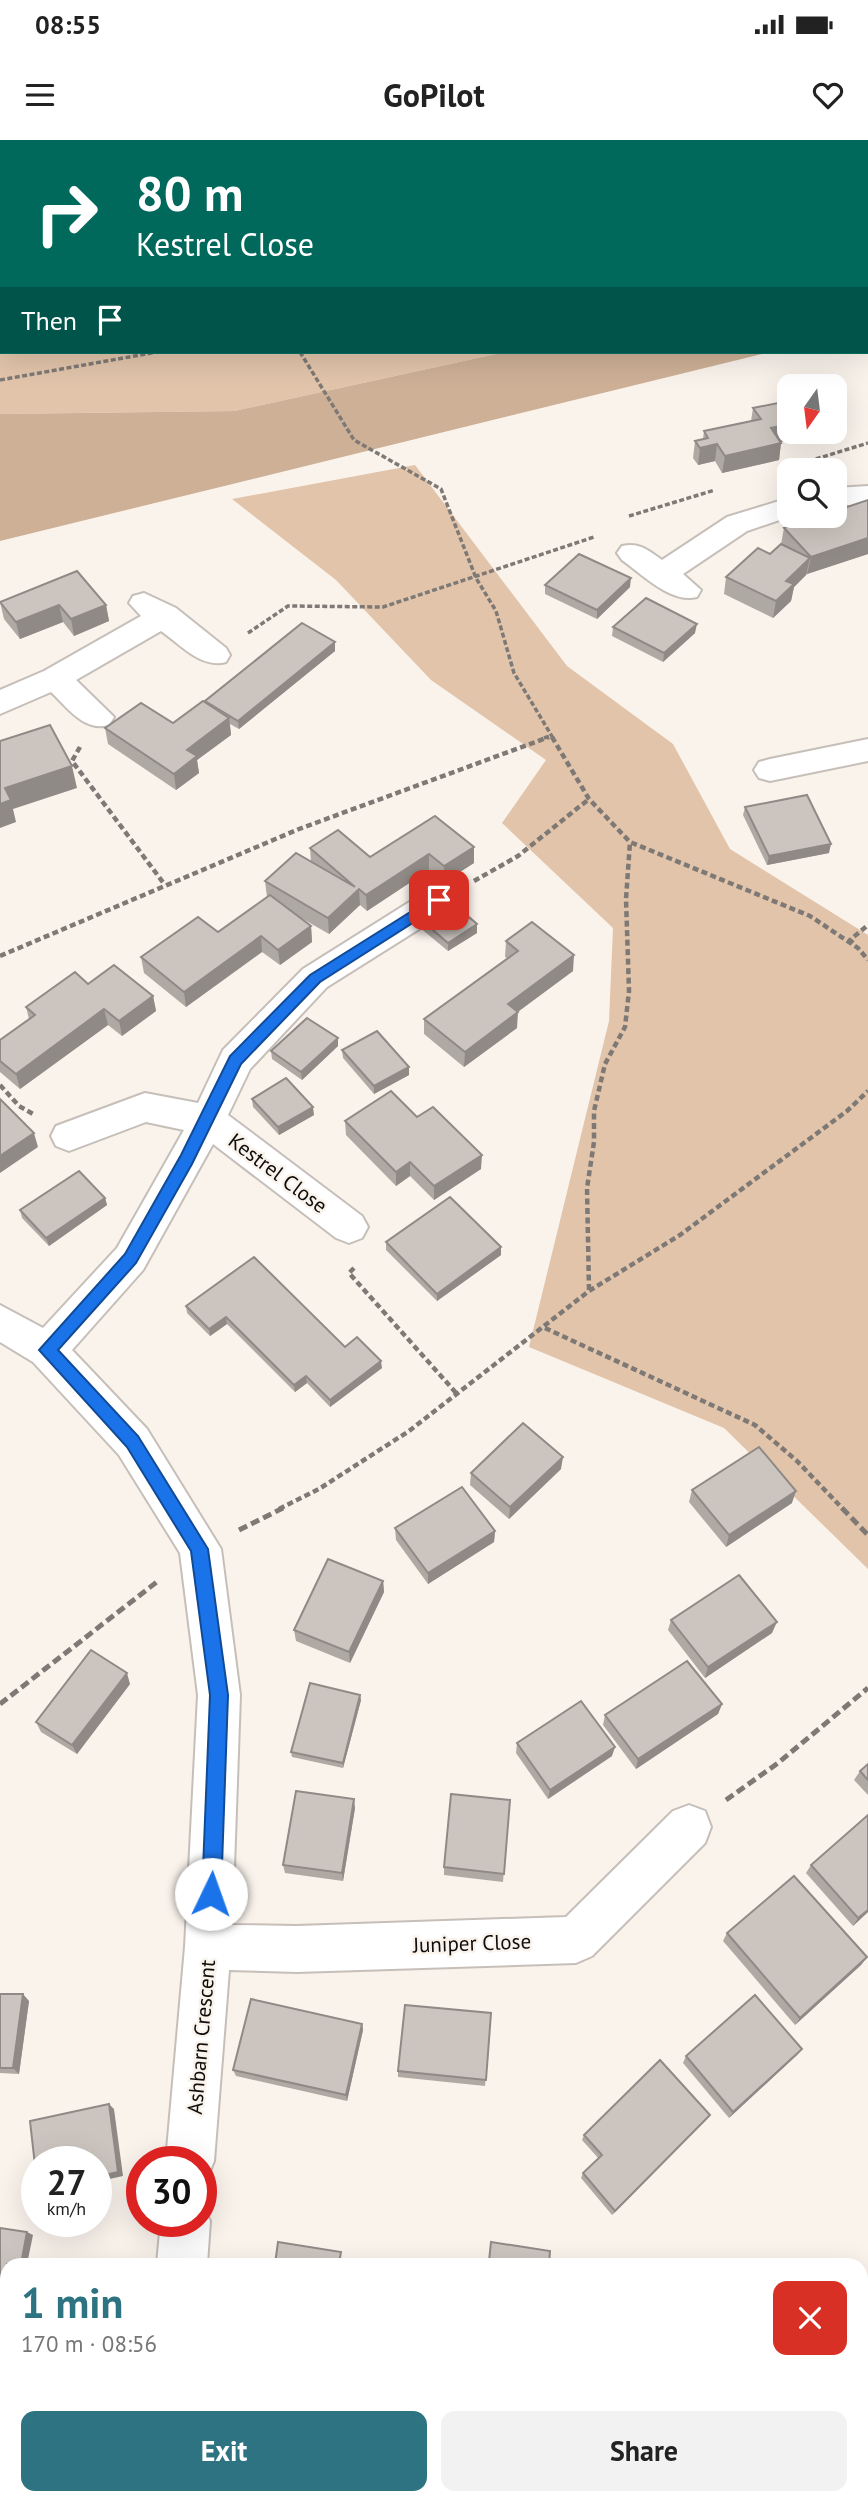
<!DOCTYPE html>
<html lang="en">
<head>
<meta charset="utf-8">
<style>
	:root { --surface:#fff; --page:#f2f2f2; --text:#222; --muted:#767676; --accent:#2d7381 }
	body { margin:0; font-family:"PT Sans",sans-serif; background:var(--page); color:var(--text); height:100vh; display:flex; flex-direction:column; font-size:26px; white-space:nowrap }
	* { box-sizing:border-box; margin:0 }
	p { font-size:23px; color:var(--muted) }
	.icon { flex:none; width:38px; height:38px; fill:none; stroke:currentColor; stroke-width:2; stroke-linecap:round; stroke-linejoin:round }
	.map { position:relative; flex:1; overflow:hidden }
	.side { position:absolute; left:0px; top:2118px; width:868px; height:247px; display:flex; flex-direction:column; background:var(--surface); border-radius:21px 21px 0 0; box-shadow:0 7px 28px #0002 }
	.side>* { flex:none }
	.banner { position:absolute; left:0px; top:0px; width:868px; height:214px; box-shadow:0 7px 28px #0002; background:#00695c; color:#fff; overflow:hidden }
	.needle { width:46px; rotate:194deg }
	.buttons { position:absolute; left:777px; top:234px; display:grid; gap:14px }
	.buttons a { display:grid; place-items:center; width:70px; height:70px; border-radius:14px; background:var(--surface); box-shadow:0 7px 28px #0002; font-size:35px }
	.speed { position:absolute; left:21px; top:2006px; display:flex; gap:14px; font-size:35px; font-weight:700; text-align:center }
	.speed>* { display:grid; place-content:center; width:91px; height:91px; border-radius:50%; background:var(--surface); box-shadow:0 7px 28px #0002; line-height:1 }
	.speed small { font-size:18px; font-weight:400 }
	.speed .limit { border:10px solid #d22; background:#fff; color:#111 }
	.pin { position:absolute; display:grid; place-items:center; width:60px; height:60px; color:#fff; margin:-30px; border-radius:14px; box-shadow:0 4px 10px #0006 }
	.me { position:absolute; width:77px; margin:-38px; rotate:3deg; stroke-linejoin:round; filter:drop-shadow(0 0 5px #0008) }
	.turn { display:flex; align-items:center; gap:24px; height:147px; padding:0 21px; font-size:32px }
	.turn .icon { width:91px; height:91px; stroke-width:2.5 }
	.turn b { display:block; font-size:49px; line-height:60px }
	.then { display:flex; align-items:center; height:66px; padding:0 21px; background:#0003; gap:14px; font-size:26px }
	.round { display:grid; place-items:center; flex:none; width:74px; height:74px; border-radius:14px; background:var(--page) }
	.summary { display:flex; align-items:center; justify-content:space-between; height:119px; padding:0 21px }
	h1 { font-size:42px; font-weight:600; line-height:52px; color:var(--accent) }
	.action { display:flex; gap:14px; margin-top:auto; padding:14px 21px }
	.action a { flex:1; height:80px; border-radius:14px; background:var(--accent); color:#fff; font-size:28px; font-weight:600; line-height:80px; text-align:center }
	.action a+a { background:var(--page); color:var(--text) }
	.status { display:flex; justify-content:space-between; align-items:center; height:49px; padding:0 35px; background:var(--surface); direction:ltr }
	.status svg { height:19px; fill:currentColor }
	header { display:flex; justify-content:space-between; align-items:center; height:91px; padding:0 21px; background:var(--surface); font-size:32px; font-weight:600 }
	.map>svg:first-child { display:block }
</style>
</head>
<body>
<div class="status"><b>08:55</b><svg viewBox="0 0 49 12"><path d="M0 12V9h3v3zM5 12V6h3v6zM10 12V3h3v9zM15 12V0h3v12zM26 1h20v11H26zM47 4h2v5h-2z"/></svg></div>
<header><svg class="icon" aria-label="menu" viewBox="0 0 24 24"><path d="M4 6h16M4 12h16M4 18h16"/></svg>GoPilot<svg class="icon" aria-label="heart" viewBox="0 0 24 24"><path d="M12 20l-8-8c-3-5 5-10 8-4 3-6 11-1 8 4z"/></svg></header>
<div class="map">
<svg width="868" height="2364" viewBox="0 0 868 2364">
	<rect width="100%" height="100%" fill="#faf3ec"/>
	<!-- green -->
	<g fill="#e1c4aa">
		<polygon points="0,0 292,0 2,2 0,55"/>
		<polygon points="524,0 868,0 868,73 866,2 514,2"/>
		<polygon points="0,121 2,212 505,212 234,271 0,274"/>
		<polygon points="415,325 567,526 673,604 730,709 868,795 868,1429 724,1288 529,1207 609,881 613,788 502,683 546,620 431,540 336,440 232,359"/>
	</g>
	<!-- forest -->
	<polygon fill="#cdb096" points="505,212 770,212 0,401 0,274 234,271"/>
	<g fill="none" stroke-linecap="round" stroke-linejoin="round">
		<!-- minor casing -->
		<g stroke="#c6bfb9" stroke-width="4">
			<g id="minor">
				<polygon points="868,346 868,364 835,366 835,348"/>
				<path d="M789,358L791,376L747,391L683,434L701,450L697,457C671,464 642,434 622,420L617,413L622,406C639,402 648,410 662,420L727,377Z"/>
				<path d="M144,453L176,468L226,508L230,515L226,522C201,529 180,504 161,491L76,540L114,577L109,585C84,592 68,568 51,552L0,574V550L44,531L141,476L129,463L133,456Z"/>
				<polygon points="868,599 868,621 770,641 759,638 754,630 759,622 770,619"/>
				<polygon points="439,748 451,751 456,760 451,769 327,847 250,929 228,975 362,1076 368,1087 362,1098 349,1103 336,1098 213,1004 143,1130 72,1210 147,1289 221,1409 240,1555 232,1785 297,1786 566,1777 673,1671 689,1665 705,1671 711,1687 705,1703 592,1816 576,1823 297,1832 229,1830 214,2021 207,2038 201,2041 201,2021 166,2021 185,1807 198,1555 180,1413 119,1315 33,1222 0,1202 0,1165 43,1188 117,1108 184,990 146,982 69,1011 56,1006 51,996 56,986 145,953 198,963 223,910 303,829 427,751"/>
				<polygon points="201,2063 210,2081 207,2124 157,2124 161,2081 201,2081"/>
				<rect x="135" y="2357" width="52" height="7"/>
			</g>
		</g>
		<!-- path-far2 -->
		<g stroke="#7e7975" stroke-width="3.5" stroke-dasharray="5 2.5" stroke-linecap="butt">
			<polyline points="207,2 217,0"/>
			<polyline points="368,2 377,0"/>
			<polyline points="627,2 639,0"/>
			<polyline points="300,212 354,300 441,349 476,438 496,471 514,533 553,598"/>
			<polyline points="0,240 157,212"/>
			<polyline points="780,330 868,303"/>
			<polyline points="629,376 715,350"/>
			<polyline points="248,493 288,466 383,467 594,397"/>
			<polyline points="544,598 550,596"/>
		</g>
		<!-- path-far1 -->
		<g stroke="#7e7975" stroke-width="4.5" stroke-dasharray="6 3.5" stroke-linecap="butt">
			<polyline points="552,597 589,659 630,702 810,776 858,808 868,820"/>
			<polyline points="80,607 72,621 165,745"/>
			<polyline points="474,741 518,716 589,659"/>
			<polyline points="853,803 850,800 868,785"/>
			<polyline points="0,816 299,689 549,597"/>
			<polyline points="0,945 19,966 33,974"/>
			<polyline points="354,1128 349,1133 458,1255"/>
			<polyline points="589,1150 587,1048 594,1002 594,971 605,924 625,887 629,851 626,759 630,702"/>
			<polyline points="545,1188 755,1285 797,1321 843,1369"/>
			<polyline points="279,1369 319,1349 409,1291 589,1151 680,1095 847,971 868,951"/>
		</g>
		<!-- path -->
		<g stroke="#7e7975" stroke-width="5" stroke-dasharray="9 4.5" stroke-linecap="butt">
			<polyline points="842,1368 868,1395"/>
			<polyline points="239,1390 283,1368"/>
			<polyline points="0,1564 158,1441"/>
			<polyline points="726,1660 778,1623 868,1548"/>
		</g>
		<!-- minor -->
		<use href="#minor" fill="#fff" fill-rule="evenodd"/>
	</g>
	<!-- wall -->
	<g fill="#afa9a4">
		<polygon points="753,268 789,292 791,292 790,300 781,302 779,320 722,333 715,321 698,325 693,318 695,301 703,299 704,291 751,281"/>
		<polygon points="868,360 868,414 807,434 794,447 791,461 773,478 724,454 726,437 770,414 781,404 784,388"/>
		<polygon points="545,445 630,447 597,479 545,454"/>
		<polygon points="0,462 106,465 109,481 74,496 63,482 20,499 4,479"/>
		<polygon points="613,487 695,493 663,522 612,496"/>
		<polygon points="335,502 335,511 239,589 230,584 231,595 197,620 199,633 176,650 108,604 105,588 173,583 205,563"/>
		<polygon points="745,667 829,713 767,725 743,675"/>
		<polygon points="474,707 474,723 444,742 429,730 367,771 360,765 329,794 296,775 311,786 312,802 280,825 262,812 186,867 144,833 141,817 218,792 267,757 265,741 311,722 310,708 370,717"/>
		<polygon points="419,778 477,793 448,811 419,787"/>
		<polygon points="506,801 573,831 517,872 517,888 464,927 424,894 424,879 507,818 505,817"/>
		<polygon points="88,844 153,856 156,871 122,896 108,885 20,949 0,932 0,900 29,879 26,867"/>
		<polygon points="338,906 302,940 272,919 271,911"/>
		<polygon points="342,910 409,927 409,935 374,954 343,918"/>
		<polygon points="252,959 314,975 279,995 253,967"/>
		<polygon points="417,977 481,1029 434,1060 410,1036 396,1046 346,995 345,981"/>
		<polygon points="105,1058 107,1065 49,1106 22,1078 20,1070"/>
		<polygon points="386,1102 501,1107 501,1115 437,1161 386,1110"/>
		<polygon points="186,1166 345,1207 382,1228 330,1267 307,1243 295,1252 227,1184 210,1196 187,1173"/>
		<polygon points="561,1329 509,1379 470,1345 471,1333"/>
		<polygon points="692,1350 792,1363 726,1407 689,1362"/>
		<polygon points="395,1388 495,1391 494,1402 428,1444 396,1400"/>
		<polygon points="383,1441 384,1452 350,1523 296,1501 294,1490"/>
		<polygon points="671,1480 772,1493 705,1538 668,1490"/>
		<polygon points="130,1544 77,1614 41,1592 36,1582"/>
		<polygon points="361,1560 343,1628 292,1617 291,1612"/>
		<polygon points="722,1564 718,1574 636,1629 603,1585 605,1575"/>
		<polygon points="517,1603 612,1616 548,1659 516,1613"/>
		<polygon points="868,1624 868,1655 854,1640 860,1631"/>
		<polygon points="510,1660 503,1742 444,1735 444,1727"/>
		<polygon points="355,1668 343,1741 285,1733 283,1725"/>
		<polygon points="811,1725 868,1772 853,1786 806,1733"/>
		<polygon points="727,1793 867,1817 861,1825 795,1885 723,1801"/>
		<polygon points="0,1854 29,1861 19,1934 0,1933"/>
		<polygon points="491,1873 485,1946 398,1937 398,1931"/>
		<polygon points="362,1884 363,1890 347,1961 236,1936 233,1930"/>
		<polygon points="802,1909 797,1915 729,1978 683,1923 686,1916"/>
		<polygon points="706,1980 612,2075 581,2038 583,2033 599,2019 582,2000 584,1995"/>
		<polygon points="868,2199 868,2271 861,2259 861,2204"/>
	</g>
	<!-- shaded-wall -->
	<g fill="#8f8a86">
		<polygon points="789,284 789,292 791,292 790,300 768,305 771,288"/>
		<polygon points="781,303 779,320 722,333 725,316"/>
		<polygon points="717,304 715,321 698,325 700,308"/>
		<polygon points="868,398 868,414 807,434 811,417"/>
		<polygon points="810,418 806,435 794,447 791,461 773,478 776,461 786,441"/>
		<polygon points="631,438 630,447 597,479 597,470"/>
		<polygon points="59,465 63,482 20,499 16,482"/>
		<polygon points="106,465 109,481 74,496 71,479"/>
		<polygon points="697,484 695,493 663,522 664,513"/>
		<polygon points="335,502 335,511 239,589 238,581"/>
		<polygon points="229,578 231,595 197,620 199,633 176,650 174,634 187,610"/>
		<polygon points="72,626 77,648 13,669 16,682 0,688 0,664 5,648"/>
		<polygon points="831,704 829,713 767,725 769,716"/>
		<polygon points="474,707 474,723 444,742 444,726"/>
		<polygon points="429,714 429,730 367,771 366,755"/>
		<polygon points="359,749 360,765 329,794 328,778"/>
		<polygon points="477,784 477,793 448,811 448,803"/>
		<polygon points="311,786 312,802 280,825 278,810"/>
		<polygon points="261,796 262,812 186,867 184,852"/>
		<polygon points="574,815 573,831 507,880 508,864"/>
		<polygon points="153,856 156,871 122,896 119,881"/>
		<polygon points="104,869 108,885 20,949 16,934"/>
		<polygon points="518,872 517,888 464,927 465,912"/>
		<polygon points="338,898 338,906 302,940 301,932"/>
		<polygon points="409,927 409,935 374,954 374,946"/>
		<polygon points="313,967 314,975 279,995 278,987"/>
		<polygon points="34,993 38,1007 0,1033 0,1016"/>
		<polygon points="482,1015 481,1029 434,1060 434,1046"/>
		<polygon points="410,1022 410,1036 396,1046 396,1032"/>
		<polygon points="105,1058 107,1065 49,1106 46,1098"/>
		<polygon points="501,1107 501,1115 437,1161 437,1154"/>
		<polygon points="226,1177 227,1184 210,1196 209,1189"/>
		<polygon points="381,1221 382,1228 330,1267 330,1260"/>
		<polygon points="306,1236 307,1243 295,1252 294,1245"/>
		<polygon points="563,1317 561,1329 509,1379 510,1367"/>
		<polygon points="796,1351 792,1363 726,1407 729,1395"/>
		<polygon points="495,1391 494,1402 428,1444 428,1433"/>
		<polygon points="383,1441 384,1452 350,1523 349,1512"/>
		<polygon points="777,1482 772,1493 705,1538 708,1527"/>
		<polygon points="127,1533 130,1544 77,1614 72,1605"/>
		<polygon points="360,1555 361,1560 343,1628 343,1623"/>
		<polygon points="722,1564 718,1574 636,1629 638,1619"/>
		<polygon points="615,1607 612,1616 548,1659 550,1650"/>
		<polygon points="354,1659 355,1668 343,1741 342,1733"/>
		<polygon points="868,1770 868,1772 853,1786 858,1778"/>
		<polygon points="867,1817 861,1825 795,1885 800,1878"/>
		<polygon points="23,1854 29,1861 19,1934 13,1928"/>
		<polygon points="362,1884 363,1890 347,1961 346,1955"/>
		<polygon points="802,1909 797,1915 729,1978 733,1972"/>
		<polygon points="109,1964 114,1969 123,2036 96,2042 96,2037"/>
		<polygon points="710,1975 706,1980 612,2075 615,2071"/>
		<polygon points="27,2092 33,2095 27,2124 21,2124"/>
		<polygon points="7,2324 7,2343 2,2343"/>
	</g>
	<!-- building -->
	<g fill="#ccc5bf" stroke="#8f8a86" stroke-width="2">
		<polygon points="778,263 789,278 789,284 771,288 781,303 725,316 717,304 700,308 695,301 708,298 704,291 761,279 753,268"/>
		<polygon points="868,360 868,398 811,417 784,388 820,376 835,376 835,371"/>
		<polygon points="781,404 810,418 786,441 794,444 776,461 726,437 758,408 770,414"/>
		<polygon points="579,414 631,438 597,470 545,445"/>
		<polygon points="77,431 106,465 71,479 59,465 16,482 0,462"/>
		<polygon points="646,458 697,484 664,513 613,487"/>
		<polygon points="302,483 335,502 238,581 205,561"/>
		<polygon points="203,561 229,578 187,610 197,616 174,634 105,588 141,563 173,583"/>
		<polygon points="50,585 72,626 5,648 11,660 0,664 0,601"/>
		<polygon points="807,655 831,704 769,716 745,667"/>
		<polygon points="435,676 474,707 444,726 429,714 366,755 359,749 328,778 265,741 296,713 355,747 310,708 338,690 370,717"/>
		<polygon points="270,755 311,786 278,810 261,796 184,852 141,817 198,777 218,792"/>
		<polygon points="448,759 477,784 448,803 419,778"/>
		<polygon points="532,782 574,815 508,864 518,872 465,912 424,879 518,811 506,801"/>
		<polygon points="114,825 153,856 119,881 104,869 16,934 0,921 0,900 35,875 26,867 75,832 88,844"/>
		<polygon points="307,878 338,898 301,932 271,911"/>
		<polygon points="377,891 409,927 374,946 342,910"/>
		<polygon points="286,938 313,967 278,987 252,959"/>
		<polygon points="391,951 417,977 433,967 482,1015 434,1046 410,1022 396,1032 345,981"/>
		<polygon points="0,959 34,993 0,1016"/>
		<polygon points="79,1031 105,1058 46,1098 20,1070"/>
		<polygon points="450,1057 501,1107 437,1154 386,1102"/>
		<polygon points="254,1117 345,1207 357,1197 381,1221 330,1260 306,1236 294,1245 226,1177 209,1189 186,1166"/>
		<polygon points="523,1283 563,1317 510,1367 471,1333"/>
		<polygon points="759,1307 796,1351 729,1395 692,1350"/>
		<polygon points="462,1347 495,1391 428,1433 395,1388"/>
		<polygon points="328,1419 383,1441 349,1512 294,1490"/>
		<polygon points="739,1435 777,1482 708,1527 671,1480"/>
		<polygon points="91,1510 127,1533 72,1605 36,1582"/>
		<polygon points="687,1521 722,1564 638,1619 605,1575"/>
		<polygon points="310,1543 360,1555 343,1623 291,1612"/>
		<polygon points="581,1561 615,1607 550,1650 517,1603"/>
		<polygon points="868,1624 868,1640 860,1631"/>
		<polygon points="296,1651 354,1659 342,1733 283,1725"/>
		<polygon points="451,1654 510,1660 504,1734 444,1727"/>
		<polygon points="868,1675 868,1770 858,1778 811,1725"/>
		<polygon points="794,1736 867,1817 800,1878 727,1793"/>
		<polygon points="0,1854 23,1854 13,1928 0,1928"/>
		<polygon points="755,1855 802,1909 733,1972 686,1916"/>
		<polygon points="251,1859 362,1884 346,1955 233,1930"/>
		<polygon points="405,1865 491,1873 486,1940 398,1931"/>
		<polygon points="660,1920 710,1975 615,2071 583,2033 602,2015 584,1995"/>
		<polygon points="109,1964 118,2032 96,2037 96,2021 37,2021 37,2043 30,1981"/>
		<polygon points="0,2088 27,2092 21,2124 7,2124 7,2188 0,2187"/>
		<polygon points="278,2102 341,2112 339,2124 275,2124"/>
		<polygon points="491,2102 550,2111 549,2124 467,2124 468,2119 489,2121"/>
		<polygon points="868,2201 868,2258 861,2246 861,2206"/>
		<polygon points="0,2236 7,2237 7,2324 2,2343 0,2343"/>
		<polygon points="272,2357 324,2357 323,2364"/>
		<polygon points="585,2357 638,2357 637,2364 621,2364"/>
	</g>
	<!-- route -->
	<polygon fill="#1a73e8" stroke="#114b97" stroke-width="2" points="439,754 446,760 444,763 320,842 241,924 192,1024 136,1123 58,1210 138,1296 208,1409 228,1555 221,1754 218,1760 211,1763 205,1760 202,1754 210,1555 191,1411 127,1307 39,1210 125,1114 181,1015 230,916 310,835"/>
	<g text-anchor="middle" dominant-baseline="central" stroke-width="5" stroke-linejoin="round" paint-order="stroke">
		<!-- street labels -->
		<g font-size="21" fill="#0f0d0b" stroke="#faf3ec">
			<text transform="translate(278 1033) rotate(37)">Kestrel Close</text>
			<text transform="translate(472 1803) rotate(-2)">Juniper Close</text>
			<text transform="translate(201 1897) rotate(-85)">Ashbarn Crescent</text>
		</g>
	</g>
</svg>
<div class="buttons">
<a><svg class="needle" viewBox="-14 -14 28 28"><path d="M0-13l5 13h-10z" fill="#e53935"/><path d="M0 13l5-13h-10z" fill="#767676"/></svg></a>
<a><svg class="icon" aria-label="search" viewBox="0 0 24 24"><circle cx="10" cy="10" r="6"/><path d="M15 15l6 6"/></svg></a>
</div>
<div class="speed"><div>27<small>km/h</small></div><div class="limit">30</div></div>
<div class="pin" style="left:439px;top:760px;background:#d93025"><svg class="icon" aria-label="arrive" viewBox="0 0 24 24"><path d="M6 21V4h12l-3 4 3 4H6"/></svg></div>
<svg class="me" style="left:211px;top:1754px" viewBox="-20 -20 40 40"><circle r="19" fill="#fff"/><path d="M0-13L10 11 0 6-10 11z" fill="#1a73e8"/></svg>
<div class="banner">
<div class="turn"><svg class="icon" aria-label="right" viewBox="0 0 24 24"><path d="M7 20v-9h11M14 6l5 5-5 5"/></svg><div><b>80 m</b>Kestrel Close</div></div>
<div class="then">Then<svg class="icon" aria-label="arrive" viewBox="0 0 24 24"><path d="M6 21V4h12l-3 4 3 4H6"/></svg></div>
</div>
<section class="side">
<div class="summary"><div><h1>1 min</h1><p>170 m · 08:56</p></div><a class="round" style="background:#d93025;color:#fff"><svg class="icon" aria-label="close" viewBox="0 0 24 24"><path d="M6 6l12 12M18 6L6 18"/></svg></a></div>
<div class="action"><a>Exit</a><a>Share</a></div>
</section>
</div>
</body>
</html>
